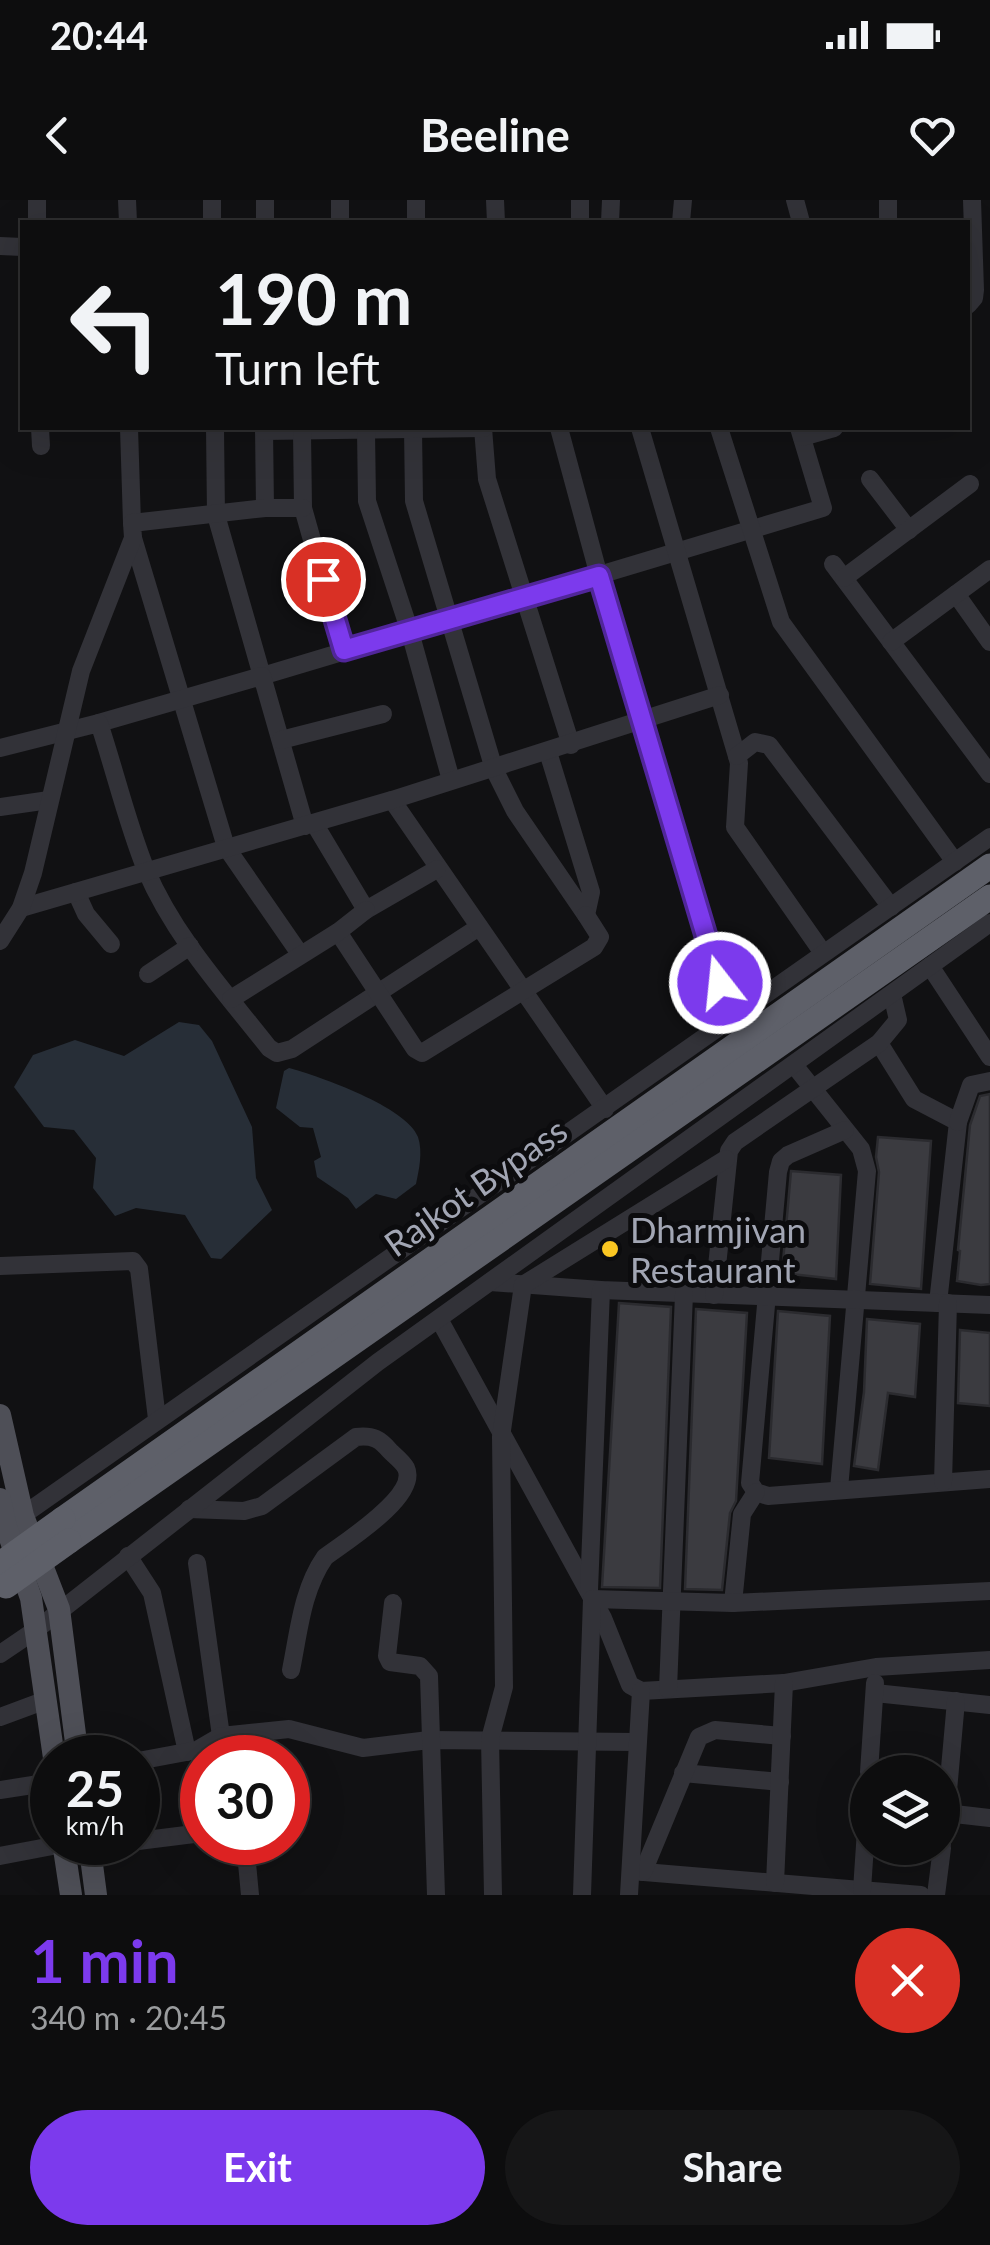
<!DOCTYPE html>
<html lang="en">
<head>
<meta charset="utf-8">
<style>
	:root { --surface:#0d0d0e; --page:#161617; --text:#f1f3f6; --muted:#9a9c9e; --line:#2d2d2e; --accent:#7c3aed }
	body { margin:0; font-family:Lato,sans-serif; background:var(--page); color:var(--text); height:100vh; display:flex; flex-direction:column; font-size:38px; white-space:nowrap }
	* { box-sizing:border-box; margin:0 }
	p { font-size:32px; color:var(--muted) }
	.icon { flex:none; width:55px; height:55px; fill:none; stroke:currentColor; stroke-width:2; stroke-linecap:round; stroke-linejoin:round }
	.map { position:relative; height:1695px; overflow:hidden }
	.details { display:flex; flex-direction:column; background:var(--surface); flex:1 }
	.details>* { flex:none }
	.banner { position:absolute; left:20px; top:20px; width:950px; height:210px; border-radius:0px; box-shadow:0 10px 40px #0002,0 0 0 2px var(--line); background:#0d0d0e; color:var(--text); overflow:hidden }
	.controls { position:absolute; left:850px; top:1555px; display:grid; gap:20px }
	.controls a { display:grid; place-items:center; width:110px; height:110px; border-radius:50%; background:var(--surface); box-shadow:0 10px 40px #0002,0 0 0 2px var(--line); font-size:50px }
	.speed { position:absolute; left:30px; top:1535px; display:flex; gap:20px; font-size:50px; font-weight:700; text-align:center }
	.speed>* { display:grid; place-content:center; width:130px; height:130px; border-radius:50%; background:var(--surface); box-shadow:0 10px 40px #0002,0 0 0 2px var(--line); line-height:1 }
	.speed small { font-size:25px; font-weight:400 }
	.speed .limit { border:15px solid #d22; background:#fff; color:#111 }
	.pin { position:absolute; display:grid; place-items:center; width:85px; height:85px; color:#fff; margin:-42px; border:5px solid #fff; border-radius:50%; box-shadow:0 2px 10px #0007 }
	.me { position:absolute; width:110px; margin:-55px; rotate:344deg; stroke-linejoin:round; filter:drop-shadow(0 0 8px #0008) }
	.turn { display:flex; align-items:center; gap:35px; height:210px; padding:0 30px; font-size:45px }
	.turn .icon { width:130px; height:130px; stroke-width:2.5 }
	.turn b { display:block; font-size:70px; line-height:85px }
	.round { display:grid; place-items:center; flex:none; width:105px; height:105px; border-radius:52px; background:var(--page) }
	.head { display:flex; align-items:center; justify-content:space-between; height:170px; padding:0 30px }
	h1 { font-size:60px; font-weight:700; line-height:75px; color:var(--accent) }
	.button { display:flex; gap:20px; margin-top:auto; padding:20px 30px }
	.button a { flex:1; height:115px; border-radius:60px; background:var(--accent); color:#fff; font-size:40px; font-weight:700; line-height:115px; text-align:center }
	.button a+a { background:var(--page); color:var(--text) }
	.status { display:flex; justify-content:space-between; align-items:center; height:70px; padding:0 50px; background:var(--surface); direction:ltr }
	.status svg { height:28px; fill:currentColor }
	header { display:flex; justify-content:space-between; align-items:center; height:130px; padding:0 30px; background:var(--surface); font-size:45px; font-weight:700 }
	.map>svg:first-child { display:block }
</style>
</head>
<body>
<div class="status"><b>20:44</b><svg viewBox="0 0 49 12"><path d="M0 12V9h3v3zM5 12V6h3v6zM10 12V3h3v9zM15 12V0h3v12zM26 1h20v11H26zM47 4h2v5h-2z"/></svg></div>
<header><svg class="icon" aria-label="back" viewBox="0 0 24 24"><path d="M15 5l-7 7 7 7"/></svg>Beeline<svg class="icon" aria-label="heart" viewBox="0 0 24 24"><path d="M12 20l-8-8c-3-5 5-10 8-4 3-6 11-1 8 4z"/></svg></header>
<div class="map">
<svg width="990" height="1695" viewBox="0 0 990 1695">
	<rect width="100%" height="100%" fill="#111113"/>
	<!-- water -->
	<g fill="#272e37">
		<polygon points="179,822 199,825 212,841 252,927 256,978 272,1010 221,1059 211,1058 185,1015 136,1008 115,1016 93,988 96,958 74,930 44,927 14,887 33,855 75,840 124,856"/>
		<path d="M289,868C319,876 407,907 418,937C423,952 419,970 416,984L396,999L376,994L356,1009L348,998L317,977L314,961L321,957L313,928L300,927L276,908L284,871Z"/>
	</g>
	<!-- building -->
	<g fill="#3b3b40" stroke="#2b2b2f" stroke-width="2.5">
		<polygon points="990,894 990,1084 981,1085 957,1081 960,1051 958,1050 970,925 980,896"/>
		<polygon points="878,937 931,941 921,1089 870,1084 879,972 876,957"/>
		<polygon points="791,971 841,975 836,1079 782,1073"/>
		<polygon points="619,1103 671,1107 660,1388 602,1387"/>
		<polygon points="696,1109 747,1113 736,1301 730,1313 722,1390 685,1389"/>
		<polygon points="778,1111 830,1116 822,1264 769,1258"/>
		<polygon points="867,1119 920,1124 915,1197 888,1193 878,1270 854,1266 864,1192"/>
		<polygon points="960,1130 990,1133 990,1206 958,1203"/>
	</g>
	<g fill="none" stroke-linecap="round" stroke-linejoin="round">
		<!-- minor -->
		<g stroke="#323238" stroke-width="18">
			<polyline points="127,0 128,22"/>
			<polyline points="265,0 265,22"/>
			<polyline points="340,0 340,22"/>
			<polyline points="416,0 416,22"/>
			<polyline points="495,0 496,22"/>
			<polyline points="795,0 801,22"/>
			<polyline points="888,0 888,22"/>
			<polyline points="37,22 37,0"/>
			<polyline points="212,22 212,0"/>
			<polyline points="580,22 580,0"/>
			<polyline points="610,22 611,0"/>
			<polyline points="681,22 683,0"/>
			<polyline points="0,46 22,47"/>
			<polyline points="968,105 974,98 975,90 972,0"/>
			<polyline points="40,228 41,246"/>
			<polyline points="129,228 132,323"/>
			<polyline points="215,228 216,315 262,476 823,308 799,228"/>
			<polyline points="264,228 265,308"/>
			<polyline points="413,228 414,301 494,569 515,611 586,715 591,692 548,552"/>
			<polyline points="483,228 487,279 571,545"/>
			<polyline points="559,228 599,376 730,821"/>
			<polyline points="640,228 739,563 735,627 823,753"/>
			<polyline points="719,228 781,422 955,662"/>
			<polyline points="264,231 484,228"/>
			<polyline points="366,231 367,301 410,432 451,580"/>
			<polyline points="302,232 303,308 343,450"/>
			<polyline points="802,237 834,228"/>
			<polyline points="870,279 909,330"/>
			<polyline points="133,338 226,647 300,754"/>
			<polyline points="833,364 990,574"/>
			<polyline points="844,378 970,284"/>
			<polyline points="956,394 990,442"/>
			<polyline points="891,442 990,369"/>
			<polyline points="99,523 262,476 305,626"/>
			<polyline points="281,540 383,514"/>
			<path d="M0,548L99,523C115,571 127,623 146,670C174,736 225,792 269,848L277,853L292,849L479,727"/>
			<polyline points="737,556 755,542 769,545 891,707"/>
			<polyline points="392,600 605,909"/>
			<polyline points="0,607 49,600"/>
			<polyline points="314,623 366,710 437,669"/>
			<polyline points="76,692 86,714 111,744"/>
			<polyline points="21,708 392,600 720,495"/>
			<polyline points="338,732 415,849 422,853 594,747 600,737 586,715"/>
			<polyline points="0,741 21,708 33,673 81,471 133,338 132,323 265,308 303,308"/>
			<polyline points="930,766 990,857"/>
			<polyline points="148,774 190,746"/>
			<polyline points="231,799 338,732 366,710"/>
			<polyline points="879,843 914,899 958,922 938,1103"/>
			<polyline points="794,865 861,949 867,971 839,1289"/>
			<polyline points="958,922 971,885 990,881"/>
			<polyline points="845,930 788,955 781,961 778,972 750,1283 756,1292 768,1296 990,1279"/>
			<polyline points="0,1066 133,1061 139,1069 157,1219"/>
			<polyline points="490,1082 601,1090 990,1105"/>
			<polyline points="714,1095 729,951 735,942 879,843 898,820 892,794"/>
			<polyline points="439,1119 603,1418 630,1485 641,1491 784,1483 876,1467 990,1460"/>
			<polyline points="943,1282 948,1103"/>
			<path d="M189,1309L244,1311L262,1306L356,1237C373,1235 380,1239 390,1251C395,1256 403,1262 406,1268C419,1296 345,1342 325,1357C302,1390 299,1431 291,1470"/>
			<polyline points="16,1320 990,637"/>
			<polyline points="128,1356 152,1393 187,1552"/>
			<polyline points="197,1363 221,1536 289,1529 363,1548 429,1540 636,1542"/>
			<polyline points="589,1390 601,1090"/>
			<polyline points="393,1403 387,1456 390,1462 420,1466 429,1476 436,1695"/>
			<polyline points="733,1403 742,1314 756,1292"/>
			<polyline points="0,1454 37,1429 378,1162 990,723"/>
			<polyline points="668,1489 684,1094"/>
			<polyline points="875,1493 990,1505"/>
			<polyline points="0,1517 46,1500"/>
			<polyline points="138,1561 197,1550 221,1536"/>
			<polyline points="869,1572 875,1483"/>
			<polyline points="683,1573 780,1582"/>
			<polyline points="0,1590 52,1582"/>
			<polyline points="946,1613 956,1501"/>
			<polyline points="138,1641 202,1633"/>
			<polyline points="245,1642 250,1695"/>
			<polyline points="942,1643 946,1613 990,1618"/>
			<polyline points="64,1648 121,1642"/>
			<polyline points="0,1656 63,1644"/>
			<polyline points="632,1671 921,1695"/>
			<polyline points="643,1672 699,1537 715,1530 782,1536"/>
			<polyline points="775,1683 784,1483"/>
			<polyline points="862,1690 868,1600"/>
			<polyline points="493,1695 490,1539 504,1487 501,1237 523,1085 726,959"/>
			<polyline points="582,1695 592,1399 733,1403 990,1391"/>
			<polyline points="629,1695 641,1491"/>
			<polyline points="936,1695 942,1648"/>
		</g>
		<!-- major -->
		<g stroke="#4e4f57" stroke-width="22">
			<polyline points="0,1215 23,1316 59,1409 78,1558"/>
			<polyline points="0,1299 6,1327 31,1398 54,1558"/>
			<polyline points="63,1642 71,1695"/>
			<polyline points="89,1642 96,1695"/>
		</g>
		<!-- highway -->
		<g stroke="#5e6069" stroke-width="25">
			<polyline points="63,1319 990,666"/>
			<polyline points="69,1341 990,697"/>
		</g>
		<!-- highway-bridge -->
		<g stroke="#5e6069" stroke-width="25">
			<polyline points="0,1364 63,1319"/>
			<polyline points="6,1386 69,1341"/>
		</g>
	</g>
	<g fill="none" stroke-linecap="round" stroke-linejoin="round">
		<!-- route casing -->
		<g stroke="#51269a" stroke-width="25">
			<polyline id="route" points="323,379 344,450 599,376 720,783"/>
		</g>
		<!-- route -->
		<use href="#route" stroke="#7c3aed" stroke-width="18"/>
	</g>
	<!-- markers -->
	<circle fill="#fac622" stroke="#0c0c0e" stroke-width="4" cx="610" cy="1049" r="10"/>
	<g text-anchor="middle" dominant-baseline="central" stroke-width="10" stroke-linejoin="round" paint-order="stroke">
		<!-- street labels -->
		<g font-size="35" fill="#a2a6b4" stroke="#0c0c0e">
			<text transform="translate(475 986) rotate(-35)">Rajkot Bypass</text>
		</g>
		<!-- poi labels -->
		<g font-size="35" fill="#a2a6b4" stroke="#0c0c0e" text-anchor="start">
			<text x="630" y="1029">Dharmjivan<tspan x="630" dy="40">Restaurant</tspan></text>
		</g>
	</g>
</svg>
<div class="controls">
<a><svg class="icon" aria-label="layers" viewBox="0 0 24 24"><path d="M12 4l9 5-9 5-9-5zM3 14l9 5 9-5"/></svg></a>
</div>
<div class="speed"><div>25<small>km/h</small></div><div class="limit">30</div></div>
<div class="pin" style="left:323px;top:379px;background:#d93025"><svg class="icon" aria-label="arrive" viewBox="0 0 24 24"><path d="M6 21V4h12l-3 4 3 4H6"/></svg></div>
<svg class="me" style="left:720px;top:783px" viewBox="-20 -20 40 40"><circle r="17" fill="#7c3aed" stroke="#fff" stroke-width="3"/><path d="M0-11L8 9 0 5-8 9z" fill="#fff"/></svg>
<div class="banner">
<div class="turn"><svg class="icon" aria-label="left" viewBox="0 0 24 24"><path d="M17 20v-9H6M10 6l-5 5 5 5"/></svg><div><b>190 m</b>Turn left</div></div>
</div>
</div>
<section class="details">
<div class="head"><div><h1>1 min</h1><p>340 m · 20:45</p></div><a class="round" style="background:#d93025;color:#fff"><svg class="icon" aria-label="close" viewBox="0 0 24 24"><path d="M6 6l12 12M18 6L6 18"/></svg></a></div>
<div class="button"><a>Exit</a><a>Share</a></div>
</section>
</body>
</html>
